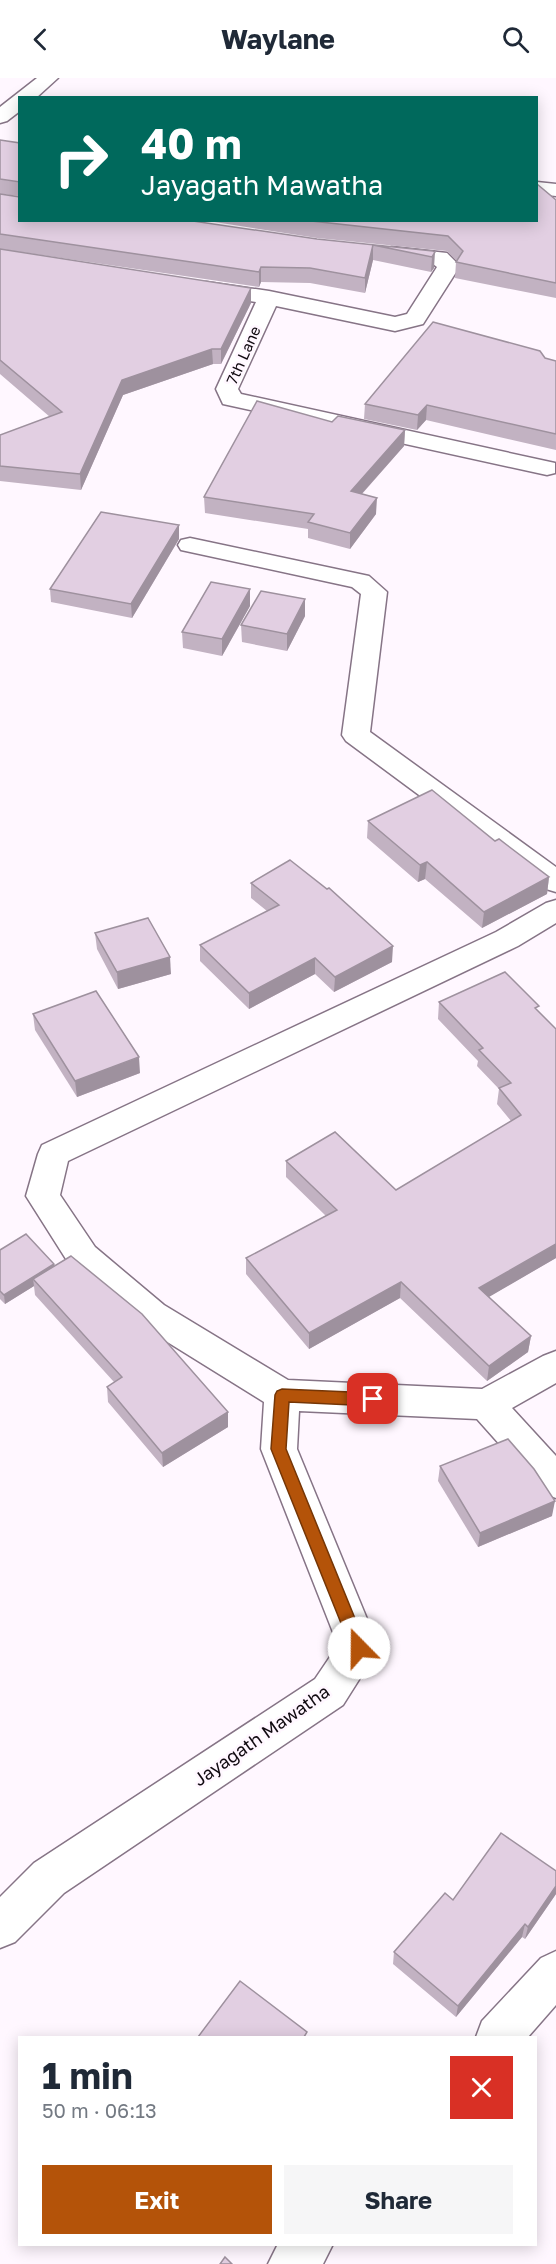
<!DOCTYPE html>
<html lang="en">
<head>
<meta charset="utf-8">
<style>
	:root { --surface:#fff; --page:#f6f6f7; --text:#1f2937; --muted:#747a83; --accent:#b45309 }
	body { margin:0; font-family:"Golos Text",sans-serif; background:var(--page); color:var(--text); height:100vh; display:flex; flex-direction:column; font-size:22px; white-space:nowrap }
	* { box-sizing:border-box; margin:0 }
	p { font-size:20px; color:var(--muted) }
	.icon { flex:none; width:33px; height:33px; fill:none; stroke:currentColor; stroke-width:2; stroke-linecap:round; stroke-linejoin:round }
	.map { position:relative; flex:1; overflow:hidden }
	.panel { position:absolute; left:18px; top:1958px; width:519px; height:210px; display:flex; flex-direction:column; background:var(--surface); border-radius:0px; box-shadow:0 3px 15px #0003 }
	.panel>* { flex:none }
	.banner { position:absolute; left:18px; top:18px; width:520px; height:126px; border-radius:0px; box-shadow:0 3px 15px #0003; background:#00695c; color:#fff; overflow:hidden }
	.pin { position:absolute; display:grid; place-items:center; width:51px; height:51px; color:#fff; margin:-26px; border-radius:12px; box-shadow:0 3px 9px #0006 }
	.me { position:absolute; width:66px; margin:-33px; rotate:338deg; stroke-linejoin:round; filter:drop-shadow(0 0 4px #0008) }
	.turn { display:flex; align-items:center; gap:21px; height:126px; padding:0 24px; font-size:27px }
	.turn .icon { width:78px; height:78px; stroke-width:2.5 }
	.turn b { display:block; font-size:42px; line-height:51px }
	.round { display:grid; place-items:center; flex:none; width:63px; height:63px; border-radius:0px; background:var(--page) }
	.headline { display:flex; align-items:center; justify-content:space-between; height:102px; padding:0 24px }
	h1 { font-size:36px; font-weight:700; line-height:45px }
	.button { display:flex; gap:12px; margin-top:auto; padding:12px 24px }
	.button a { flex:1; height:69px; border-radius:0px; background:var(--accent); color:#fff; font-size:24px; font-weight:700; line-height:69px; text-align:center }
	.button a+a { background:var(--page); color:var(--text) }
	header { display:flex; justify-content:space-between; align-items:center; height:78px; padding:0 24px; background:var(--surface); font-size:27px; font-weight:700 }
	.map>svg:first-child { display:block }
</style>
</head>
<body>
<header><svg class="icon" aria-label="back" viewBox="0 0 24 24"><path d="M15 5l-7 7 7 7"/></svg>Waylane<svg class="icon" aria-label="search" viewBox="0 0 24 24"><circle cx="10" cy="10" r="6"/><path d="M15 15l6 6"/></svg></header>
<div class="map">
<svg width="556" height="2186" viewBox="0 0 556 2186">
	<rect width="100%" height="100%" fill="#fff7ff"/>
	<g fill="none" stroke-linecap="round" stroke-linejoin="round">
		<!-- minor casing -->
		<g stroke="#867486" stroke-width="3">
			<g id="minor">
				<polygon points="37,0 58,0 36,20 20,20 20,33 7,43 0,45 0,29"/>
				<polygon points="537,104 556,106 556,118 537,116"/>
				<polygon points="392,169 447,175 460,188 423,246 395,253 276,228 238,311 241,316 555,385 555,395 547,397 223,326 216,311 256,224 198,215 195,210 198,205 206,204 269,213 395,239 407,236 437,189 433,186 385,179 381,175 385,171"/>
				<polygon points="190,460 369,498 387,514 370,654 556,789 556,814 546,811 346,663 342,657 361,516 352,509 181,472 178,467 181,462"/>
				<polygon points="556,822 556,845 518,868 68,1083 60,1117 95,1169 164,1227 288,1302 482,1311 543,1278 556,1273 556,1305 512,1330 556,1378 556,1420 543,1415 477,1341 299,1333 297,1371 379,1570 343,1627 64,1815 15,1864 0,1870 0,1819 34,1785 315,1601 338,1567 261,1371 264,1324 140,1247 71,1189 26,1118 38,1076 42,1067 496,854 546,825"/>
				<polygon points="556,1873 556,1927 528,1959 476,1959 482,1943 541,1880"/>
				<polygon points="278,2166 333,2166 323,2186 268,2186"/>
			</g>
		</g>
		<!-- minor -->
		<use href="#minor" fill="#fff" fill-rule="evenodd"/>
	</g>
	<!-- wall -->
	<g fill="#c2b2c2">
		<polygon points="0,62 20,65 20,118 0,116"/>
		<polygon points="0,116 317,161 433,173 434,190 431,194 373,182 365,215 310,205 261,204 259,209 0,171"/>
		<polygon points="556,122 556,220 455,200 456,184 457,183 447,173 317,160 202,142 537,142"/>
		<polygon points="0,171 251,225 221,286 213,286 123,317 81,412 0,403 0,357 50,339 0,296"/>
		<polygon points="545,280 556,283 556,372 426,342 417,352 364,341 365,326"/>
		<polygon points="332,344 405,352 404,368 362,416 376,436 350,471 308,460 308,451 205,435 204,419"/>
		<polygon points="179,447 179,461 132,540 51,524 50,511"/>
		<polygon points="305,521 305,538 287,573 242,564 241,547"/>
		<polygon points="250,528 222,578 183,570 182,554"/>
		<polygon points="368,743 495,763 549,799 547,816 482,850 425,801 418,804 367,760"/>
		<polygon points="251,805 392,884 334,914 315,896 249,931 200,883 200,867 267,833 251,820"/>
		<polygon points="95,855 171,896 118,911 97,871"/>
		<polygon points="439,924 538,933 556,951 556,1180 488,1219 531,1258 528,1274 487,1303 400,1220 309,1271 246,1196 246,1180 326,1138 286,1099 286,1083 396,1112 511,1043 497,1026 499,1011 477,988 478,983 438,941"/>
		<polygon points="33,936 140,995 77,1019 35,952"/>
		<polygon points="0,1172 54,1189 228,1334 228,1349 163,1389 108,1324 107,1309 114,1304 35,1217 34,1208 5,1226 0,1221"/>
		<polygon points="440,1388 552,1438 478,1469 438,1403"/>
		<polygon points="556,1793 556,1816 525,1861 522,1859 456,1939 393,1886 394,1874 453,1822"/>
	</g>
	<!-- shaded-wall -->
	<g fill="#9e919e">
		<polygon points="373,167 373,182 365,215 365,200"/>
		<polygon points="435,174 434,190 431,194 432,179"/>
		<polygon points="261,189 261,204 259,209 259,194"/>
		<polygon points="251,210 251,225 221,286 221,271"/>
		<polygon points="212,271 213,286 123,317 81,412 80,396 122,302"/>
		<polygon points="427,327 426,342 417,352 418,337"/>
		<polygon points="405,352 404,368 350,429 351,413"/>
		<polygon points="377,420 376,436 350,471 350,455"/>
		<polygon points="179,447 179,461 132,540 131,526"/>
		<polygon points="250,511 250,528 222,578 222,561"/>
		<polygon points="305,521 305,538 287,573 287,556"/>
		<polygon points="427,784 425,801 418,804 420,787"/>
		<polygon points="549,799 547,816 482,850 484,834"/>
		<polygon points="393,868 392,884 334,914 335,899"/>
		<polygon points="170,879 171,896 118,911 117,894"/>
		<polygon points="315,880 315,896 249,931 249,915"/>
		<polygon points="139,979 140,995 77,1019 75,1003"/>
		<polygon points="556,1166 556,1180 477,1226 479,1210"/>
		<polygon points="54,1186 55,1195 33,1201 34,1208 5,1226 4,1217"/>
		<polygon points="401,1204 400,1220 309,1271 309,1255"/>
		<polygon points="531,1258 528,1274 487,1303 489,1288"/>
		<polygon points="228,1334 228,1349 163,1389 162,1375"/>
		<polygon points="555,1423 552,1438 478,1469 480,1455"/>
		<polygon points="556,1808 556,1816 525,1861 528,1849"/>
		<polygon points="525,1846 522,1859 456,1939 458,1928"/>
	</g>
	<!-- building -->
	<g fill="#e2cfe2" stroke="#9e919e" stroke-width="1.5">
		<polygon points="0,62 20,65 20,104 0,101"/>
		<polygon points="537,106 556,122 556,205 456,184 463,173 448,158 302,142 537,142"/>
		<polygon points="0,116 20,119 20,142 186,142 317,161 433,173 435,174 432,179 373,167 365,200 310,190 261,189 259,194 0,156"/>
		<polygon points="0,171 251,210 221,271 212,271 122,302 80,396 0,388 0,357 62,334 0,282"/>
		<polygon points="433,244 540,273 545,280 556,283 556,356 427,327 418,337 365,326"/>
		<polygon points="257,323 332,344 338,338 405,352 351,413 377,420 350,455 308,444 314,436 204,419"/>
		<polygon points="101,434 179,447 131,526 50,511"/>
		<polygon points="211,504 250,511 222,561 182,554"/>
		<polygon points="261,513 305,521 287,556 241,547"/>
		<polygon points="432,712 495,763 499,761 549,799 484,834 427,784 420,787 368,743"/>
		<polygon points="290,782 327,811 329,810 393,868 335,899 315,880 249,915 200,867 279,827 251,805"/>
		<polygon points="148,840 170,879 117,894 95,855"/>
		<polygon points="505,894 539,928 535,930 556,951 556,1166 479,1210 531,1258 489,1288 401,1204 309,1255 246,1180 337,1132 286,1083 335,1054 396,1112 521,1037 499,1010 511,1005 479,972 483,970 439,924"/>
		<polygon points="96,913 139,979 75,1003 33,936"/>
		<polygon points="26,1156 54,1186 4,1217 0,1213 0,1172"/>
		<polygon points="71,1178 142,1236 228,1334 162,1375 107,1309 122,1299 33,1201"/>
		<polygon points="508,1361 534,1391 555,1423 480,1455 440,1388"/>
		<polygon points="501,1755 556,1793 556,1808 528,1849 525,1846 458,1928 394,1874 445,1815 453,1822"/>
		<polygon points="240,1903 307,1954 304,1959 198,1959"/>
		<polygon points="225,2179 232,2186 220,2186"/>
	</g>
	<!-- route -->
	<polygon fill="#b45309" stroke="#753606" stroke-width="1.5" points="282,1311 373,1315 378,1317 380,1321 378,1326 373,1328 289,1324 286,1371 367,1570 364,1575 359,1577 353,1575 351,1570 271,1371 275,1317 277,1313"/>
	<g text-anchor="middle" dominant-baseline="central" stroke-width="5" stroke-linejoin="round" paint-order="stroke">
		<!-- far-street labels -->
		<g font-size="15" fill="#100a10" stroke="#fff7ff">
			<text transform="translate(243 277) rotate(-66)">7th Lane</text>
		</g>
		<!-- street labels -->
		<g font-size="18" fill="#100a10" stroke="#fff7ff">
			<text transform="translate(261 1657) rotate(-35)">Jayagath Mawatha</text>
		</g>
	</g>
</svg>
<div class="pin" style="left:373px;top:1321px;background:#d93025"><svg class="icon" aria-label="arrive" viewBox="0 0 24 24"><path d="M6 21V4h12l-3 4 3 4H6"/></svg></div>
<svg class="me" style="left:359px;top:1570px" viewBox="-20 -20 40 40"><circle r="19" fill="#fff"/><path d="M0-13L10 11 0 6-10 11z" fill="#b45309"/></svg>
<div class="banner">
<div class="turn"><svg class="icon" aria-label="right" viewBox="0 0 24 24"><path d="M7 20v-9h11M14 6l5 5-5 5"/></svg><div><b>40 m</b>Jayagath Mawatha</div></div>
</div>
<section class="panel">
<div class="headline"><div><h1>1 min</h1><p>50 m · 06:13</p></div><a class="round" style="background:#d93025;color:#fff"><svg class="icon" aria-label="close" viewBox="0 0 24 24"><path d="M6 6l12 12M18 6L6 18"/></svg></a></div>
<div class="button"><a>Exit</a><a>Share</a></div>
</section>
</div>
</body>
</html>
